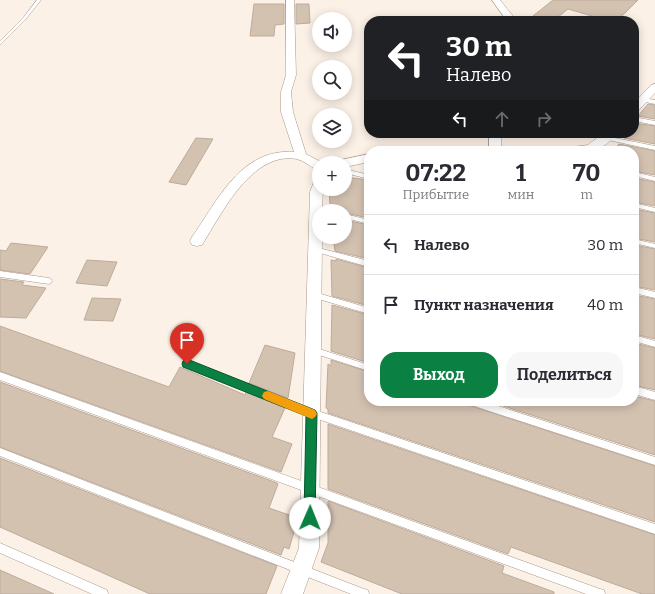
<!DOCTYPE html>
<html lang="ru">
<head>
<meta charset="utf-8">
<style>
	:root { --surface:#fff; --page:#f7f7f7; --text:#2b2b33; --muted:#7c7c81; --line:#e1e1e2; --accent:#0b8043 }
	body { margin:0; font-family:Bitter,serif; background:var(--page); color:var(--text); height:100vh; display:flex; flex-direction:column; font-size:15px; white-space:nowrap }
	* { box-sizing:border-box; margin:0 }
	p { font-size:13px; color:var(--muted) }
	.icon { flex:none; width:22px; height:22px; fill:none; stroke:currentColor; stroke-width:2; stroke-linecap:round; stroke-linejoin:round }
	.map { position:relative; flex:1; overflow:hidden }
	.panel { position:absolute; left:364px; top:146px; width:275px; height:260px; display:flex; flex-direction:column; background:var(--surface); border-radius:16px; box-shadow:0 2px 10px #0003 }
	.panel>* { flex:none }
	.hud { position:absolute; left:364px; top:16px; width:275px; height:122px; border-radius:16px; box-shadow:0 2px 10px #0003; background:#202124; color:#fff; overflow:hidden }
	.controls { position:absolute; left:312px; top:12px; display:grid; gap:8px }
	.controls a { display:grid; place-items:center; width:40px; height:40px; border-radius:50%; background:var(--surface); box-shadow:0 2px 10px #0003; font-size:20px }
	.pin { position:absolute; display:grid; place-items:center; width:34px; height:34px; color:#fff; margin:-41px -17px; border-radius:50% 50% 50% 0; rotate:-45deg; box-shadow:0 0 4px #0007 }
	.pin .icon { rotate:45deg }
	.me { position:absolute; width:44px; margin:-22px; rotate:1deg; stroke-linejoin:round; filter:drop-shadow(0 0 3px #0008) }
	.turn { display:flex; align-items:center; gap:14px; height:84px; padding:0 16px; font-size:18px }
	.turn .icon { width:52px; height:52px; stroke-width:2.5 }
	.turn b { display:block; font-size:28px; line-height:34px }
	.lanes { display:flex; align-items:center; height:38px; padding:0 16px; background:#0003; justify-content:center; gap:20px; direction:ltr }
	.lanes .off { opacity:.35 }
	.eta { display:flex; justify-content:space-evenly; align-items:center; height:68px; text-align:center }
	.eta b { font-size:24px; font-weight:700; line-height:28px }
	.action { display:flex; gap:8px; margin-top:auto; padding:8px 16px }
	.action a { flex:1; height:46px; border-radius:16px; background:var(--accent); color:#fff; font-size:16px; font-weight:700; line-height:46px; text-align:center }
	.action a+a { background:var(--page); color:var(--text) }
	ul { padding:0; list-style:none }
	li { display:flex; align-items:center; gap:12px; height:60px; padding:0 16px; border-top:1px solid var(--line) }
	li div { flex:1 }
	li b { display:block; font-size:15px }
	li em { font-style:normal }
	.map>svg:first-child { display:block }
</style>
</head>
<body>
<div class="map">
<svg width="655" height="594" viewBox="0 0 655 594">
	<rect width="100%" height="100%" fill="#fcf1e7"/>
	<!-- building -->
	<g fill="#d4c2b1" stroke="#bdab9b">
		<polygon points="553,0 638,0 617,21 609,21 568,9 553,21 533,16"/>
		<polygon points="254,4 284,4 284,24 275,25 274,36 250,36"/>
		<polygon points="296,4 309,4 310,23 296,24"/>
		<polygon points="648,104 655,105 655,119 638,116"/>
		<polygon points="634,123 655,126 655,144 624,138 628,133 634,133"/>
		<polygon points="196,138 213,139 186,185 169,182"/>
		<polygon points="619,144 655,151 655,175 634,171 634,151 614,151"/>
		<polygon points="345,177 369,180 369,218 345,213 345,208 330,204 329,191 333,189 345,189"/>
		<polygon points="634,178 655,182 655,206 634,202"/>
		<polygon points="634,209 655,213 655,242 634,238"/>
		<polygon points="345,220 369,225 369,259 335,251 333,237 345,237"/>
		<polygon points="11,243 48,247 30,274 0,270 0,250 6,251"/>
		<polygon points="634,245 655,249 655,290 634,286"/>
		<polygon points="336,259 369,268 369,306 332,296 331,260 336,261"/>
		<polygon points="87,260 117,262 107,286 76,283"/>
		<polygon points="0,279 24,282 22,285 46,288 26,318 0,317"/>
		<polygon points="634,295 655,299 655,339 634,334"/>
		<polygon points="92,298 121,299 113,321 84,320"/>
		<polygon points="332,305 369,315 369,363 331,351"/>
		<polygon points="0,326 169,387 180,367 245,395 246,392 285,408 272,437 292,444 281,472 0,371"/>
		<polygon points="634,343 655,348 655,390 634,385"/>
		<polygon points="265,345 295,353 288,398 249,383"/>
		<polygon points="331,360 369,372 369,401 466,401 468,405 655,466 655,522 328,413 328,409 326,408 328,364 331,366"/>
		<polygon points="0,382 277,483 278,484 269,508 298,518 289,549 284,547 281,555 0,447"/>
		<polygon points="634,396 655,401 655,455 488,401 634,401"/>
		<polygon points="328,424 655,535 655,594 642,594 511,547 508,554 328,489"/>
		<polygon points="0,458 277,566 266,594 150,594 0,527"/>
		<polygon points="328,501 504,566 502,573 554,592 554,594 402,594 321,562 328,543"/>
		<polygon points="0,570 54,594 0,594"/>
	</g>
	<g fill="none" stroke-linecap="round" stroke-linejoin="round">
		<!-- service casing -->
		<g stroke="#a89787" stroke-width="1">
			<g id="service">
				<polygon points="37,0 41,0 25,20 0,45 0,41 23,18"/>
				<polygon points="643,98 655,100 655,104 641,101 641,99"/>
				<polygon points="634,117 655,121 655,125 634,121"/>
				<polygon points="605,136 655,146 655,150 603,139 603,137"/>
				<polygon points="345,169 369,175 369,179 345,173"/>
				<polygon points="634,172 655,177 655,181 634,176"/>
				<polygon points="634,203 655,208 655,212 634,207"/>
				<path d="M314,206C318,205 327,208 330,211H319L314,210L313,208Z"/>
				<polygon points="345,214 369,220 369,224 345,218"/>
				<polygon points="634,239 655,244 655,248 634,243"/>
				<polygon points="313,247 315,247 369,261 369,267 313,251 312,249"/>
				<polygon points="0,271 49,278 51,279 52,281 51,283 49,284 0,277"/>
				<polygon points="634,287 655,292 655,298 634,293"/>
				<polygon points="314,292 369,308 369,314 312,297 311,295 312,293"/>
				<polygon points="634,335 655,341 655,347 634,341"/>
				<polygon points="313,347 369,365 369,371 310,352 309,350 310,348"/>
				<polygon points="187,361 312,409 655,524 655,534 312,417 184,366 183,364 184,362"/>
				<polygon points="0,372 600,589 604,590 605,594 586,594 0,380"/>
				<polygon points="634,386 655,392 655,400 634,394"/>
				<polygon points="467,401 483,401 655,457 655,465 471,405 468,404"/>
				<polygon points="0,448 364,589 368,590 369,594 351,594 0,456"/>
				<polygon points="0,543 107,590 108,594 92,594 0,553"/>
			</g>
		</g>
		<!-- minor casing -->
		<g stroke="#a89787" stroke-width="1">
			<g id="minor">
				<path d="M286,0H294L296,75L291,92L293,112L306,154L323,163H319V170C311,168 305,161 297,159C252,151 222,213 202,245L197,246L192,245L190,241L192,237C218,200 241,148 294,152L281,112V92L286,75Z"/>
				<polygon points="492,0 500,0 517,21 507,21"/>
				<polygon points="655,84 655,93 638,111 634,112 634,103 651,85"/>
				<rect x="489" y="133" width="12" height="18"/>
				<path d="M603,133H616C601,155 587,151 564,151L566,148L588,145Z"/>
				<polygon points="369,154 369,162 345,167 345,163 339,163 341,160"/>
				<polygon points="319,178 319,189 323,189 322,211 319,211 319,237 322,237 319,548 303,594 281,594 299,548 310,192 315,179"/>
			</g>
		</g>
		<!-- service -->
		<use href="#service" fill="#fff" fill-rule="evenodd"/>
		<!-- minor -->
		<use href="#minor" fill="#fff" fill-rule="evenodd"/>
	</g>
	<!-- route -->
	<polygon fill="#0b8043" stroke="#07532c" points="187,359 315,410 317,413 315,518 314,522 310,524 305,522 304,518 306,416 183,367 182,364 183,361"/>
	<!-- slow -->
	<polygon fill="#f59e0b" points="268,391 315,410 317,414 315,417 312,419 264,399 262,396 264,392"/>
</svg>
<div class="controls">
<a><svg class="icon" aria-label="sound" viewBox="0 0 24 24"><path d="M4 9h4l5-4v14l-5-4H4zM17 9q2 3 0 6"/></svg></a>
<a><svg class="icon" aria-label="search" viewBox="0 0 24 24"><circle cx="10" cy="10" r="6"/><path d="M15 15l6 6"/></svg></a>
<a><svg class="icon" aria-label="layers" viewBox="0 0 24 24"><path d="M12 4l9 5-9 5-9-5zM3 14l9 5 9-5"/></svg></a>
<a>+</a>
<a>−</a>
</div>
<div class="pin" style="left:187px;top:364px;background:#d93025"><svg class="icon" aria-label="arrive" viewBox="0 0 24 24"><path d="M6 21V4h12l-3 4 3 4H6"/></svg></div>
<svg class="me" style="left:310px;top:518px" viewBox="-20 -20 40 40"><circle r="19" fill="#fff"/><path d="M0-13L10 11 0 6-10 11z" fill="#0b8043"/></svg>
<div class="hud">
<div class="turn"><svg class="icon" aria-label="left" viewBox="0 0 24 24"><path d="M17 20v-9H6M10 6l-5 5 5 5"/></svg><div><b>30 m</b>Налево</div></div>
<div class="lanes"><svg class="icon" aria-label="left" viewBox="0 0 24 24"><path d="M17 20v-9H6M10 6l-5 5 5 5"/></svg><svg class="icon off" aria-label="ahead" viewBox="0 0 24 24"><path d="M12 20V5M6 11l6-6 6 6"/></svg><svg class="icon off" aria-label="right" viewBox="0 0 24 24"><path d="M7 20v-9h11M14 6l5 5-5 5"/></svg></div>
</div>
<section class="panel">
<div class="eta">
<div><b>07:22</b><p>Прибытие</p></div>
<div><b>1</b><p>мин</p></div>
<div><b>70</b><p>m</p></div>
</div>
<ul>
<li><svg class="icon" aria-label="left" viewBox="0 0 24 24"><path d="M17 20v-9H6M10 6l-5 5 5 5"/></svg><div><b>Налево</b></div><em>30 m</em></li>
<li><svg class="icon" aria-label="arrive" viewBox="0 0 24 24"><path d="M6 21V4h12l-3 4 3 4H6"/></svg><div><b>Пункт назначения</b></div><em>40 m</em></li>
</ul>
<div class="action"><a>Выход</a><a>Поделиться</a></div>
</section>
</div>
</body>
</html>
